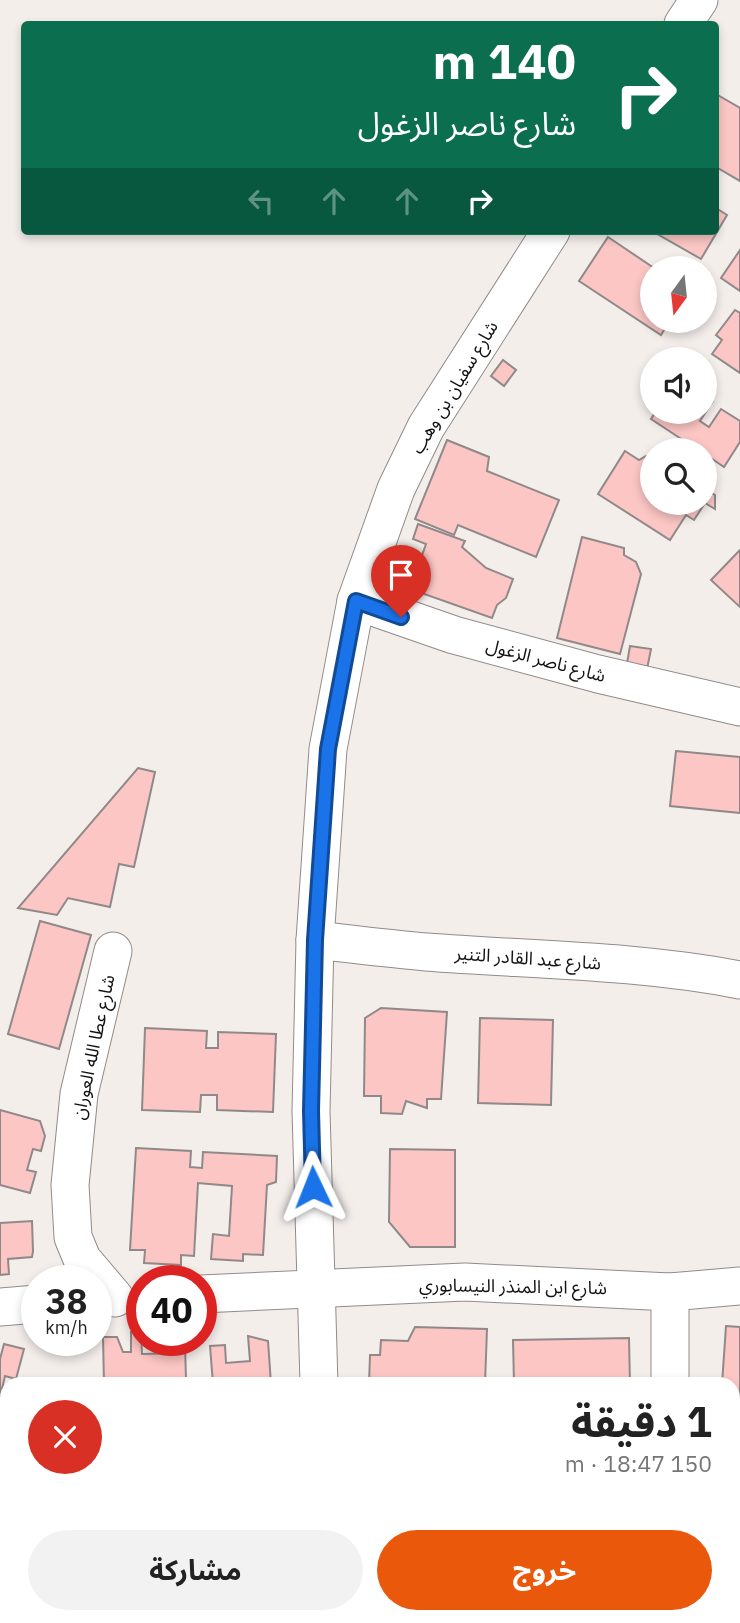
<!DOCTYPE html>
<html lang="ar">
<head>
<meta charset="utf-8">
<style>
	:root { --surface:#fff; --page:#f2f2f2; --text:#222; --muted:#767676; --accent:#ea580c }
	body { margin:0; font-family:"IBM Plex Sans","Noto Sans Arabic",sans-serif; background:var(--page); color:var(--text); direction:rtl; height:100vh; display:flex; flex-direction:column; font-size:26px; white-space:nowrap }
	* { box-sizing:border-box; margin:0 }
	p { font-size:23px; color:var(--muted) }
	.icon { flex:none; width:38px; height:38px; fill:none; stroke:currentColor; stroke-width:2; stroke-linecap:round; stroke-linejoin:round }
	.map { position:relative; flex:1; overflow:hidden; direction:ltr }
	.sheet { position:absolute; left:0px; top:1377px; width:740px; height:247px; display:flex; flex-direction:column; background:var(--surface); border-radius:21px 21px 0 0; box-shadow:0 4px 10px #0003; direction:rtl }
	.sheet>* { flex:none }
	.top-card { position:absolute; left:21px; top:21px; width:698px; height:214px; border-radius:7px; box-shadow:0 4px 10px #0003; direction:rtl; background:#0b6e4f; color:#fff; overflow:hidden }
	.needle { width:46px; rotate:195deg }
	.fabs { position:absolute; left:640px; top:256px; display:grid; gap:14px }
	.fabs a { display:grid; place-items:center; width:77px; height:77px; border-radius:50%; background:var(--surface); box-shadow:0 4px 10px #0003; font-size:35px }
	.speed { position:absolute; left:21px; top:1265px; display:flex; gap:14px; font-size:35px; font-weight:700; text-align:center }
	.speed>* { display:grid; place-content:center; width:91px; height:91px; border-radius:50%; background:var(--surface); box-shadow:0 4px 10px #0003; line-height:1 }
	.speed small { font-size:18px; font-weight:400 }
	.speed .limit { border:10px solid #d22; background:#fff; color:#111 }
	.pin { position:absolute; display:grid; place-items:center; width:60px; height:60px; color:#fff; margin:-72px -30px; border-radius:50% 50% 50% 0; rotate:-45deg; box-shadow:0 0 7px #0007 }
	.pin .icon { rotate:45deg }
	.me { position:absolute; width:77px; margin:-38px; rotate:358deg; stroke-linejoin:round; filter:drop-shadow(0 0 5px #0008) }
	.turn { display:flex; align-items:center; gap:24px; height:147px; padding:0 28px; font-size:32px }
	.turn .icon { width:91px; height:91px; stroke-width:2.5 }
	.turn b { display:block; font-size:49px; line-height:60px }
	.lanes { display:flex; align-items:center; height:66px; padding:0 28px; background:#0003; justify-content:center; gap:35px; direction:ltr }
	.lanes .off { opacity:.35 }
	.round { display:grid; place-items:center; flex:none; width:74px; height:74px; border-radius:37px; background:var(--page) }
	.summary { display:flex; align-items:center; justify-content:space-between; height:119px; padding:0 28px }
	h1 { font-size:42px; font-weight:700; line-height:52px }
	.action { display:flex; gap:14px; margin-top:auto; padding:14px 28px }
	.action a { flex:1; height:80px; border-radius:42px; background:var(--accent); color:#fff; font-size:28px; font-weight:700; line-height:80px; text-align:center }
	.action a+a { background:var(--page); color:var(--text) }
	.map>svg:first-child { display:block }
</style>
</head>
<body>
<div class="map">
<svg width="740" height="1623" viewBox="0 0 740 1623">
	<rect width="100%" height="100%" fill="#f4eeeb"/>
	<!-- building -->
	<g fill="#fbc6c4" stroke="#908989" stroke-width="2">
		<polygon points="716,94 740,108 740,181 716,167"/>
		<polygon points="716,208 727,215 701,259 652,231 716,231"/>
		<polygon points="608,237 654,268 653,268 653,320 670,320 661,335 579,281"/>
		<polygon points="740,250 740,291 721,278"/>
		<polygon points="735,310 740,313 740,373 712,354 722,340 716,335"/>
		<polygon points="503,360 516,370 504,386 491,376"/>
		<polygon points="705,396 713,401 700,421 709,427 721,409 740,421 740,442 724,467 705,454 705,450 698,450 651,419 656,411 705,411"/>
		<polygon points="447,440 489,457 487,471 559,500 536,557 458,525 454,535 415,519"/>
		<polygon points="625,451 639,460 646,456 653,460 653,502 705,502 705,489 715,495 715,509 705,503 694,520 686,515 670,540 598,494"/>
		<polygon points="418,524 465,541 462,547 486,568 513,579 506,598 497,605 492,618 410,589 426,544 413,539"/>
		<polygon points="582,537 624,548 624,555 636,562 641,574 620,654 557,638"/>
		<polygon points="740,550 740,607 711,580"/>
		<polygon points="630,646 651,649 645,679 625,675"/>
		<polygon points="676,751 740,757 740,813 670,806"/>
		<polygon points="138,768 155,772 134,867 119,864 110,907 68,898 57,915 18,908"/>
		<polygon points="40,921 91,935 59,1049 8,1034"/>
		<polygon points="381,1008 447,1012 441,1099 427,1099 427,1108 406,1101 402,1114 381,1113 381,1096 364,1096 365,1018"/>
		<polygon points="480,1018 553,1020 551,1105 478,1103"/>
		<polygon points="145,1028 207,1031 206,1048 218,1048 218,1032 276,1034 273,1112 217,1110 217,1095 201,1095 200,1112 142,1110"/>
		<polygon points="0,1110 40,1121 45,1136 41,1151 33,1149 27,1170 36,1172 30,1193 0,1185"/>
		<polygon points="136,1148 191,1151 190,1167 202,1168 203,1152 277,1156 276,1182 267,1185 263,1255 243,1254 243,1261 211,1259 213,1234 229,1236 232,1186 198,1183 194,1256 181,1255 181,1265 144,1263 145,1250 130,1250"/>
		<polygon points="390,1149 455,1150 455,1247 410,1247 389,1222"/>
		<polygon points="32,1221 33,1251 32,1257 8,1259 9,1274 0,1275 0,1223"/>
		<polygon points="726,1326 740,1327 740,1423 733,1422 733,1384 722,1384"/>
		<polygon points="415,1327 487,1329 485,1384 369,1384 370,1355 380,1355 381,1340 408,1341"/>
		<polygon points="131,1332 141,1332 142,1354 181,1353 181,1345 185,1345 186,1379 172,1379 172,1384 104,1384 103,1337 117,1337 123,1352 131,1352"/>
		<polygon points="248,1336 268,1341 271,1384 213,1384 210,1346 225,1345 226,1363 250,1361"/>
		<polygon points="629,1338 630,1384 514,1384 513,1340"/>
		<polygon points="4,1344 24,1349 16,1379 5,1376 0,1397 0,1359"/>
		<rect x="733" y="1461" width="7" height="88"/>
		<polygon points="5,1554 7,1554 7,1599 3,1599 0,1565 6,1565"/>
		<polygon points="733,1576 740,1576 740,1623 706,1623 707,1617 733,1617"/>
	</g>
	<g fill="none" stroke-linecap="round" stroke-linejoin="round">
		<!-- minor casing -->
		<g stroke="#918b89" stroke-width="39">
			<g id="minor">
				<polyline points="683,24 699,0"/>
				<polyline points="356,601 454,635 598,674 740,707"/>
				<path d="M315,940C352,944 389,949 426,952C531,960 636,960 740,980"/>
				<polyline points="113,951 79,1094 70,1185 73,1237 82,1259 115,1298"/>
				<polyline points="670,1292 670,1384"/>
				<polyline points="201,1294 465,1282 670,1292 740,1286"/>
				<polyline points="0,1307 37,1304"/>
				<polyline points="319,1384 311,1111 315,940 328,749 356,601 396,489 426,427 551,231"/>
				<polyline points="335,1617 335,1623"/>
				<polyline points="671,1617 671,1623"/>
				<polyline points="82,1623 83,1617"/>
			</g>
		</g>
		<!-- minor -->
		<use href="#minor" stroke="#fff" stroke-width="37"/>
	</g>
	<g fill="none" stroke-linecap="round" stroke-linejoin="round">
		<!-- route casing -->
		<g stroke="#114b97" stroke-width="18">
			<polyline id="route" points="313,1187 311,1111 315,940 328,749 356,601 401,617"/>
		</g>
		<!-- route -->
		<use href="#route" stroke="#1a73e8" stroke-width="12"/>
	</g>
	<g text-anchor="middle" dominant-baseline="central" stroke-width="5" stroke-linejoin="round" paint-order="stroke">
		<!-- street labels -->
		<g font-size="18" fill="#141111" stroke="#fff">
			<text transform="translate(454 387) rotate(-59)">شارع سفيان بن وهب</text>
			<text transform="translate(546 660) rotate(15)">شارع ناصر الزغول</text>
			<text transform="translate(528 958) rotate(4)">شارع عبد القادر التنير</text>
			<text transform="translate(93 1047) rotate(-78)">شارع عطا الله العوران</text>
			<text transform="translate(513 1286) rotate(1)">شارع ابن المنذر النيسابوري</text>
		</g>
	</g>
</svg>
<div class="fabs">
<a><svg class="needle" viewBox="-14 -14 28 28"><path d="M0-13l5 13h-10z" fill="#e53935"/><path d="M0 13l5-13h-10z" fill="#767676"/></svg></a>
<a><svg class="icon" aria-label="sound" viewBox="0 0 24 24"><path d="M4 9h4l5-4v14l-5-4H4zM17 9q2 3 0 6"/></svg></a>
<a><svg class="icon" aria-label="search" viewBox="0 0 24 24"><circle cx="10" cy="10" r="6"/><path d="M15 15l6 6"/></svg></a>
</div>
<div class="speed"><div>38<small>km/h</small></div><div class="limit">40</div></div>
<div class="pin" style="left:401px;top:617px;background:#d93025"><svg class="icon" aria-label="arrive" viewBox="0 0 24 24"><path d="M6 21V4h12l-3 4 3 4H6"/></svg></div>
<svg class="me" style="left:313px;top:1187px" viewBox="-20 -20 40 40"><path d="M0-17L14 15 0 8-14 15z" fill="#1a73e8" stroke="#fff" stroke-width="4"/></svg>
<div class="top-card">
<div class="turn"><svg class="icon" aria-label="right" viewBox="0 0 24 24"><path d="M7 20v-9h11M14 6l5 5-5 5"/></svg><div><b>140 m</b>شارع ناصر الزغول</div></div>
<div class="lanes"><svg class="icon off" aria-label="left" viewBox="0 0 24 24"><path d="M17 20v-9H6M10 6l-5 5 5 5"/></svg><svg class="icon off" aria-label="ahead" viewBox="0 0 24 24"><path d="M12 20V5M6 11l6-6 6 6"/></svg><svg class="icon off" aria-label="ahead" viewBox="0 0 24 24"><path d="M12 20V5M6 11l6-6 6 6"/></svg><svg class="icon" aria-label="right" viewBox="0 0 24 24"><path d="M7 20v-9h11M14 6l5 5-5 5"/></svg></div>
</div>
<section class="sheet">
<div class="summary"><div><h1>1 دقيقة</h1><p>150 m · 18:47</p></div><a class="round" style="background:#d93025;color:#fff"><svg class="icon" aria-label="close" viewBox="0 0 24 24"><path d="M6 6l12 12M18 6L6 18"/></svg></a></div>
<div class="action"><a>خروج</a><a>مشاركة</a></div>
</section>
</div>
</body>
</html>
